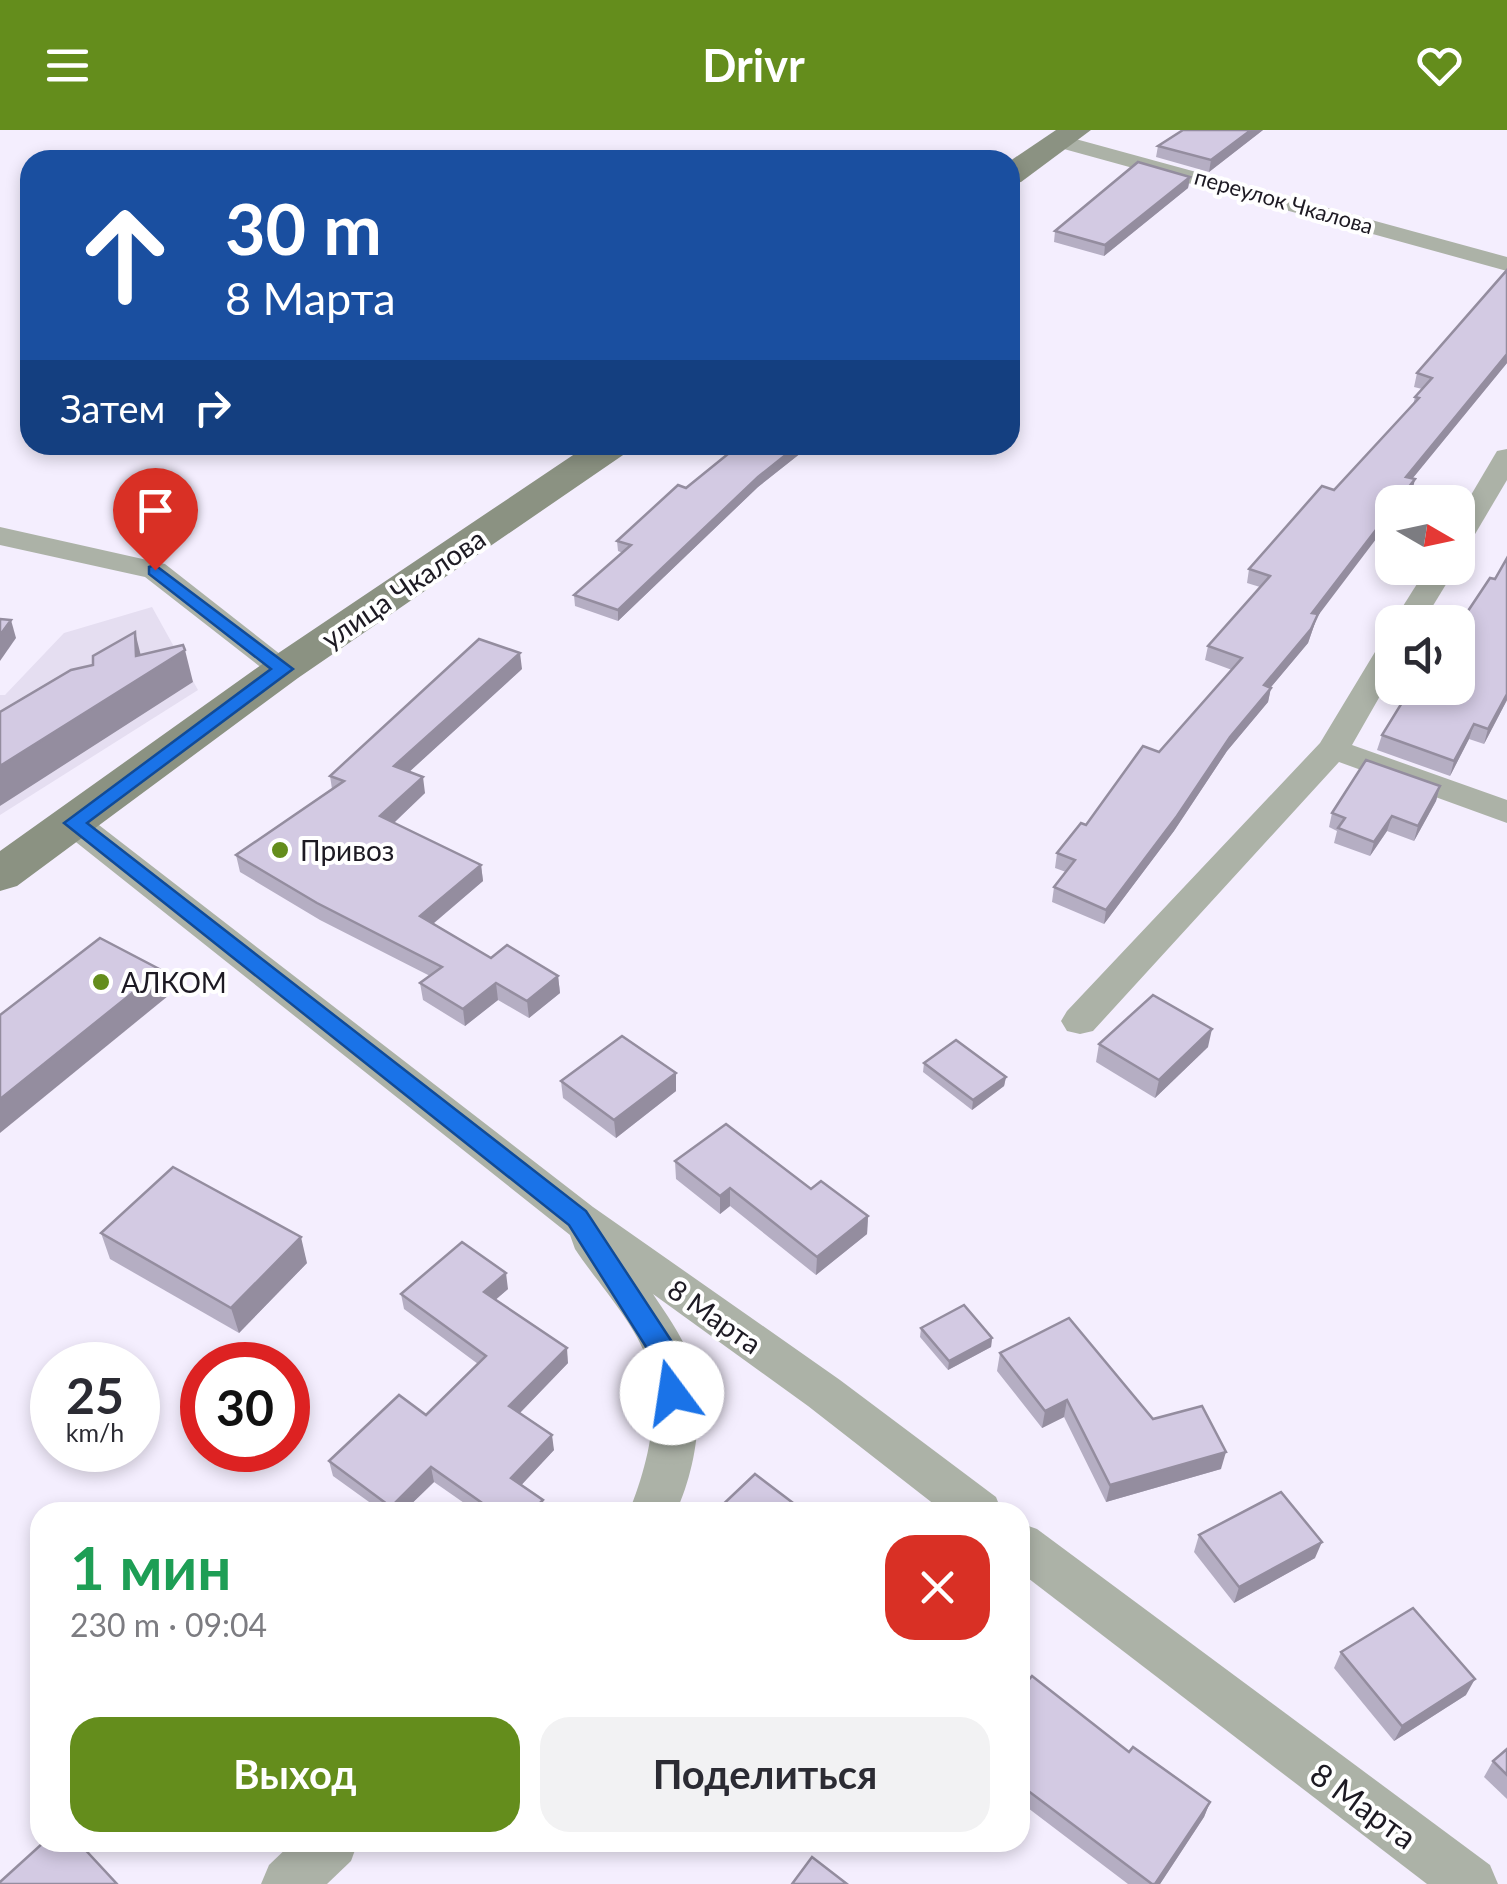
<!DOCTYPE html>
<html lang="ru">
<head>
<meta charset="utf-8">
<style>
	:root { --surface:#fff; --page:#f2f2f3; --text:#2b2b33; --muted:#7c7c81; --accent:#648d1c }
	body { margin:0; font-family:Lato,sans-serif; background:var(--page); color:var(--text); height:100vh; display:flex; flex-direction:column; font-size:38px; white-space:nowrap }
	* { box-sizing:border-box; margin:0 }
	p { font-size:32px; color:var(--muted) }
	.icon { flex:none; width:55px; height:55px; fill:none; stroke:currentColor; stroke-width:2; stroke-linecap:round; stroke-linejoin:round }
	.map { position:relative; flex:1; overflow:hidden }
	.details { position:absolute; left:30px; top:1372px; width:1000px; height:350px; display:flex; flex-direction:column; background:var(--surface); border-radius:30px; box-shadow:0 5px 15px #0003 }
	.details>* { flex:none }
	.banner { position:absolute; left:20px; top:20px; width:1000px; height:305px; border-radius:30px; box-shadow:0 5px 15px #0003; background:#1a4fa0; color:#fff; overflow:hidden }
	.needle { width:65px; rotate:99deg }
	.buttons { position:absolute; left:1375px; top:355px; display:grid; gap:20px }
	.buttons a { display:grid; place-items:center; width:100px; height:100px; border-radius:20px; background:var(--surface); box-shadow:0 5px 15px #0003; font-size:50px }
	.speed { position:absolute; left:30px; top:1212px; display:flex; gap:20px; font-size:50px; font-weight:700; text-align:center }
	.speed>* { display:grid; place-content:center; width:130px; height:130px; border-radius:50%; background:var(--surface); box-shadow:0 5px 15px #0003; line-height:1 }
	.speed small { font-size:25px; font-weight:400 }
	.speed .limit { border:15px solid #d22; background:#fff; color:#111 }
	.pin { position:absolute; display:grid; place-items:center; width:85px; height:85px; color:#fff; margin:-102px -42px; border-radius:50% 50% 50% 0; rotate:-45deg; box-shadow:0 0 10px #0007 }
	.pin .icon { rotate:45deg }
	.me { position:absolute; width:110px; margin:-55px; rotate:346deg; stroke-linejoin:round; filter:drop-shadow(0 0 8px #0008) }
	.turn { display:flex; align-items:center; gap:35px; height:210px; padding:0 40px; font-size:45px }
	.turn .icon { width:130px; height:130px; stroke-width:2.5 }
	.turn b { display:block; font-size:70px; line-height:85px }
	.then { display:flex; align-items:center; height:95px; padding:0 40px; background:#0003; gap:20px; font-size:38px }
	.round { display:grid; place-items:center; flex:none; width:105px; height:105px; border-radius:30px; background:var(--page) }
	.head { display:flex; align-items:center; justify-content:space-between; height:170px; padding:0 40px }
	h1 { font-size:60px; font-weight:700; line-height:75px; color:#1e9e55 }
	.primary-button { display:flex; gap:20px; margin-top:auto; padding:20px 40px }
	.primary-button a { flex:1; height:115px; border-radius:30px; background:var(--accent); color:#fff; font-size:40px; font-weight:700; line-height:115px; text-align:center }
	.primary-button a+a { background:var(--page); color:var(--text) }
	header { display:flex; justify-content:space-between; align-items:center; height:130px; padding:0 40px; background:var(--accent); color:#fff; font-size:45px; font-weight:700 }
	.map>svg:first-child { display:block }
</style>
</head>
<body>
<header><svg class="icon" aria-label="menu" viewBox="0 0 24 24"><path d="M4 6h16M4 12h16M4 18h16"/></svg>Drivr<svg class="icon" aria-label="heart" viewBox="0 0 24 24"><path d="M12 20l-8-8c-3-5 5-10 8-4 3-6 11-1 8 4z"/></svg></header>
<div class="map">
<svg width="1507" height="1754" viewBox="0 0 1507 1754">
	<rect width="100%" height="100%" fill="#f4eefe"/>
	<!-- built -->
	<polygon fill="#e5def1" points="152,477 198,560 0,685 0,565 5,565 64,503"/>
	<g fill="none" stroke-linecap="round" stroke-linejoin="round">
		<!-- street -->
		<g fill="#acb2a7" fill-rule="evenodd">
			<polygon points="1061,5 1507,127 1507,141 1053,16 1050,11"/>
			<polygon points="1507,319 1507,350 1468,416 1458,418 1458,387 1497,321"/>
			<polygon points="0,397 165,434 299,539 294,546 272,546 145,447 0,415"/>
			<polygon points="1427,438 1456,438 1423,492 1393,492"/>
			<polygon points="1392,510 1392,545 1352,615 1507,670 1507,693 1339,632 1093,901 1080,904 1067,901 1061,891 1067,881 1320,613 1381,512"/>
			<path d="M74,682L86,685L593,1077L840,1250L996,1367L1002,1382H944L808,1276L653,1164C666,1184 681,1204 689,1226C707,1273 696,1339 676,1382H629C647,1337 662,1280 647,1230C636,1194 596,1151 575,1119L570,1105L62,701L57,693L62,685Z"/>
			<polygon points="1020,1393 1037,1399 1490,1735 1498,1754 1427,1754 1020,1442"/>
			<polygon points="293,1712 358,1712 351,1731 327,1754 261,1754 269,1735"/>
		</g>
		<!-- secondary -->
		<g fill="#8b9282" fill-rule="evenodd">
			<polygon points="1056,0 1091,0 1021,52 1010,54 1010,31"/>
			<polygon points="588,315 632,315 626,323 298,548 17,756 0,761 0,721 268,530"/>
		</g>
	</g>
	<!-- wall -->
	<g fill="#b5aec3">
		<polygon points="1183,0 1263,0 1209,42 1156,27 1158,16"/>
		<polygon points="1190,47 1188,58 1104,126 1054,112 1055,101"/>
		<polygon points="1507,140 1507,233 1412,349 1412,363 1404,372 1392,372 1317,487 1308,513 1271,557 1268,572 1227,621 1174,701 1104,794 1052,772 1054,757 1066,742 1055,738 1057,723 1159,622 1232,540 1205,530 1208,516 1260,457 1247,453 1249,439 1334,360 1413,275 1415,267 1422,259 1414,257 1417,243"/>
		<polygon points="811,315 758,357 618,491 575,476 574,465 623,423 618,421 617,411 743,316"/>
		<polygon points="1507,428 1507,570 1484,614 1469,609 1450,646 1377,620 1382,605 1458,558 1495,449"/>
		<polygon points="522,539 409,642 425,663 394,693 481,735 483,751 433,794 491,828 558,846 560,863 529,888 498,870 465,896 423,870 420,853 430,846 320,790 240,742 236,725 332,659 330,646"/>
		<polygon points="1440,656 1436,671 1414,711 1387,701 1370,726 1334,713 1337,701 1329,697 1332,683"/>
		<polygon points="1099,914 1208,917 1155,968 1096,932"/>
		<polygon points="924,933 1006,947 1004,956 972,980 923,942"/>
		<polygon points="561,951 676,961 616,1008 563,968"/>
		<polygon points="675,1031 811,1059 868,1086 867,1104 816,1145 730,1076 720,1084 676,1049"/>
		<polygon points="101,1103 307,1133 239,1203 110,1129"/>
		<polygon points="508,1159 495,1170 568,1233 520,1283 554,1320 521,1355 544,1382 477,1382 434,1352 403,1382 383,1382 333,1346 329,1331 426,1285 478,1234 404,1179 401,1164"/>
		<polygon points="921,1198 992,1208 991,1217 948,1240 920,1207"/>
		<polygon points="1000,1223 1153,1289 1221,1339 1106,1372 1064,1287 1042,1298 997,1241"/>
		<polygon points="1199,1405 1315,1428 1234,1473 1194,1422"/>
		<polygon points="1341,1522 1466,1565 1394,1611 1334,1538"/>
		<polygon points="1020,1560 1129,1622 1210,1672 1204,1687 1160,1754 1128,1754 1024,1675 1020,1680"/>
		<polygon points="1507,1619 1507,1669 1484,1647 1493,1631"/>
	</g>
	<!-- shaded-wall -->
	<g fill="#948d9f">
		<polygon points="1251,0 1263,0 1209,42 1211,30"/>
		<polygon points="1190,47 1188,58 1104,126 1105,115"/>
		<polygon points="1507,224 1507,233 1403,360 1406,347"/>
		<polygon points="798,315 811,315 758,357 618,491 618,480 758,347"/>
		<polygon points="1415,349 1412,363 1404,372 1397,372"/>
		<polygon points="1392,379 1392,388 1317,487 1308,513 1261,569 1264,555 1312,483"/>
		<polygon points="11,490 16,508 0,531 0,505"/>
		<polygon points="135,502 143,534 185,520 193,552 0,676 0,636 136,526"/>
		<polygon points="520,523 522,539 397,653 394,636"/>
		<polygon points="1271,558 1268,572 1227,621 1174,701 1104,794 1106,780 1230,607"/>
		<polygon points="1507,564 1507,570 1484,614 1488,599"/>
		<polygon points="1474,594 1469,609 1450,646 1454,631"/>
		<polygon points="423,647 425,663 383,703 380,686"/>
		<polygon points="1440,656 1436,671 1414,711 1418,696"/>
		<polygon points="1392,686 1387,701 1370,726 1374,712"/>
		<polygon points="481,735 483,751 422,803 420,786"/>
		<polygon points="161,840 168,866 0,1003 0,969"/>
		<polygon points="558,846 560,863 529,888 527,871"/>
		<polygon points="496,853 498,870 465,896 463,879"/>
		<polygon points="1212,899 1208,917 1155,968 1159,950"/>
		<polygon points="676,943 676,961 616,1008 614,990"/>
		<polygon points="1006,947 1004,956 972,980 973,970"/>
		<polygon points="730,1058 730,1076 720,1084 720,1066"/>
		<polygon points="868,1086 867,1104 816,1145 817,1127"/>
		<polygon points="301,1107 307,1133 239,1203 231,1178"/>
		<polygon points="506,1143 508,1159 486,1178 484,1162"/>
		<polygon points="992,1208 991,1217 948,1240 949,1231"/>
		<polygon points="567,1218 568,1233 512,1291 509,1276"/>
		<polygon points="1067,1270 1064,1287 1042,1298 1045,1281"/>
		<polygon points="552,1305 554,1320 514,1363 511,1348"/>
		<polygon points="1226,1322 1221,1339 1106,1372 1110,1355"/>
		<polygon points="431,1337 434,1352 403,1382 392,1382 391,1377"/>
		<polygon points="543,1370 544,1382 531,1382"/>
		<polygon points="1322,1412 1315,1428 1234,1473 1239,1457"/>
		<polygon points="1475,1549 1466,1565 1394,1611 1402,1596"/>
		<polygon points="1027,1660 1024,1675 1020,1680 1020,1669"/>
		<polygon points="1210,1672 1204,1687 1160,1754 1155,1754"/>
	</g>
	<!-- building -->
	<g fill="#d3cae3" stroke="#948d9f" stroke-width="2.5">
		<polygon points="1183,0 1251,0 1211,30 1158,16"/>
		<polygon points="1138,32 1190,47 1105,115 1055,101"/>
		<polygon points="1507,140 1507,224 1406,347 1415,349 1397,372 1392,372 1392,379 1312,483 1318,484 1311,499 1264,555 1271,558 1230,607 1177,686 1106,780 1054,757 1075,730 1057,723 1081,693 1086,695 1143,616 1159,622 1242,528 1208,516 1270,446 1249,439 1322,356 1334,360 1419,268 1415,267 1432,248 1417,243"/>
		<polygon points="739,315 798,315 758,347 618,480 574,465 631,415 617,411 678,355 686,358"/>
		<polygon points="1507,428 1507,564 1488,599 1474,594 1454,631 1382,605 1411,558 1458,558 1458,496 1490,448 1495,449"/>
		<polygon points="0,489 11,490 0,505"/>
		<polygon points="135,502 136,526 183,515 185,520 0,636 0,582 71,540 93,535 93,526"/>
		<polygon points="479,509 520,523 394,636 423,647 380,686 481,735 420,786 491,828 507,815 558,846 527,871 496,853 463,879 420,853 442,837 317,773 236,725 344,651 330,646"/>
		<polygon points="1366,630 1440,656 1418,696 1392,686 1374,712 1338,698 1345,688 1332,683"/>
		<polygon points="100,808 161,840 0,969 0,885"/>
		<polygon points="1153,865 1212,899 1159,950 1099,914"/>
		<polygon points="622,906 676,943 614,990 561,951"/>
		<polygon points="956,910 1006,947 973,970 924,933"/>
		<polygon points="726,994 811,1059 821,1051 868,1086 817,1127 730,1058 720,1066 675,1031"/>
		<polygon points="173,1037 301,1107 231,1178 101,1103"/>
		<polygon points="462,1112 506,1143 484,1162 567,1218 509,1276 552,1305 511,1348 543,1370 531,1382 495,1382 431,1337 391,1377 329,1331 399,1265 426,1285 486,1226 401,1164"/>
		<polygon points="964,1175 992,1208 949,1231 921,1198"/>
		<polygon points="1069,1188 1153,1289 1202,1276 1226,1322 1110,1355 1067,1270 1045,1281 1000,1223"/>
		<polygon points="755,1344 805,1382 715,1382"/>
		<polygon points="1281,1362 1322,1412 1239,1457 1199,1405"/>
		<polygon points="1413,1478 1475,1549 1402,1596 1341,1522"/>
		<polygon points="1032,1546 1129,1622 1133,1617 1210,1672 1155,1754 1152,1754 1027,1660 1020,1669 1020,1560"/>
		<polygon points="1507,1619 1507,1645 1493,1631"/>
		<polygon points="44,1712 78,1712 117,1754 0,1754 0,1752"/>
		<polygon points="812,1727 847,1754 792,1754"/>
	</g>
	<!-- route -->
	<polygon fill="#1a73e8" stroke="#114b97" stroke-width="2.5" points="155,435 293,539 87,693 586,1081 678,1221 685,1263 681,1271 672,1274 662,1271 655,1231 569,1095 64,693 271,539 149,444 149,437"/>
	<!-- markers -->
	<g fill="#648d1c" stroke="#fff" stroke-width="4">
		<circle cx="280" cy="720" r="10"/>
		<circle cx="101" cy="852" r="10"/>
	</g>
	<g text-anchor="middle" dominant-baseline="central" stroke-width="8" stroke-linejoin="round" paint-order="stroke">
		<!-- far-street labels -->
		<g font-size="22" fill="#1d1a23" stroke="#fff">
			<text transform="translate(1284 71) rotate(16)">переулок Чкалова</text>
		</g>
		<!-- street labels -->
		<g font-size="28" fill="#1d1a23" stroke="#fff">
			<text transform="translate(403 458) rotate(-34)">улица Чкалова</text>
			<text transform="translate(715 1186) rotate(35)">8 Марта</text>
		</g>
		<!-- poi labels -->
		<g font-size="28" fill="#1d1a23" stroke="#fff" text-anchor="start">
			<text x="300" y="720">Привоз</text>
			<text x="121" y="852">АЛКОМ</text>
		</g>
		<!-- near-street labels -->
		<g font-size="32" fill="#1d1a23" stroke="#fff">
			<text transform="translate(1364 1675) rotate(36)">8 Марта</text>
		</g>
	</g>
</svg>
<div class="buttons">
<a><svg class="needle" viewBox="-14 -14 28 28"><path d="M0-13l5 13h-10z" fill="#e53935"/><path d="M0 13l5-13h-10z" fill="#7c7c81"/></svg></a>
<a><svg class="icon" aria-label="sound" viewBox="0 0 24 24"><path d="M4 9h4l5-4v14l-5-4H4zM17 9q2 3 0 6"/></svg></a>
</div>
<div class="speed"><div>25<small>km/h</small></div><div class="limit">30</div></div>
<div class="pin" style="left:155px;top:440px;background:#d93025"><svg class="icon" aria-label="arrive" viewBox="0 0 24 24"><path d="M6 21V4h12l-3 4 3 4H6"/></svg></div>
<svg class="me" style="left:672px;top:1263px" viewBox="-20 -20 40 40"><circle r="19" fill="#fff"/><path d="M0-13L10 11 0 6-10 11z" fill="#1a73e8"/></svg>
<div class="banner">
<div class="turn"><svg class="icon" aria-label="ahead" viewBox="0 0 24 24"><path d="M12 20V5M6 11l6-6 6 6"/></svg><div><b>30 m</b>8 Марта</div></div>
<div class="then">Затем<svg class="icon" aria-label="right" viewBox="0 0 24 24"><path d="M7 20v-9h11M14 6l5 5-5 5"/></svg></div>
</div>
<section class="details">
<div class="head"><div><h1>1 мин</h1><p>230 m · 09:04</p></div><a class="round" style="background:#d93025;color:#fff"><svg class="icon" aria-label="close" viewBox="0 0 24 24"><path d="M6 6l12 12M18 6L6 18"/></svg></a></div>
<div class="primary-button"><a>Выход</a><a>Поделиться</a></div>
</section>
</div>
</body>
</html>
